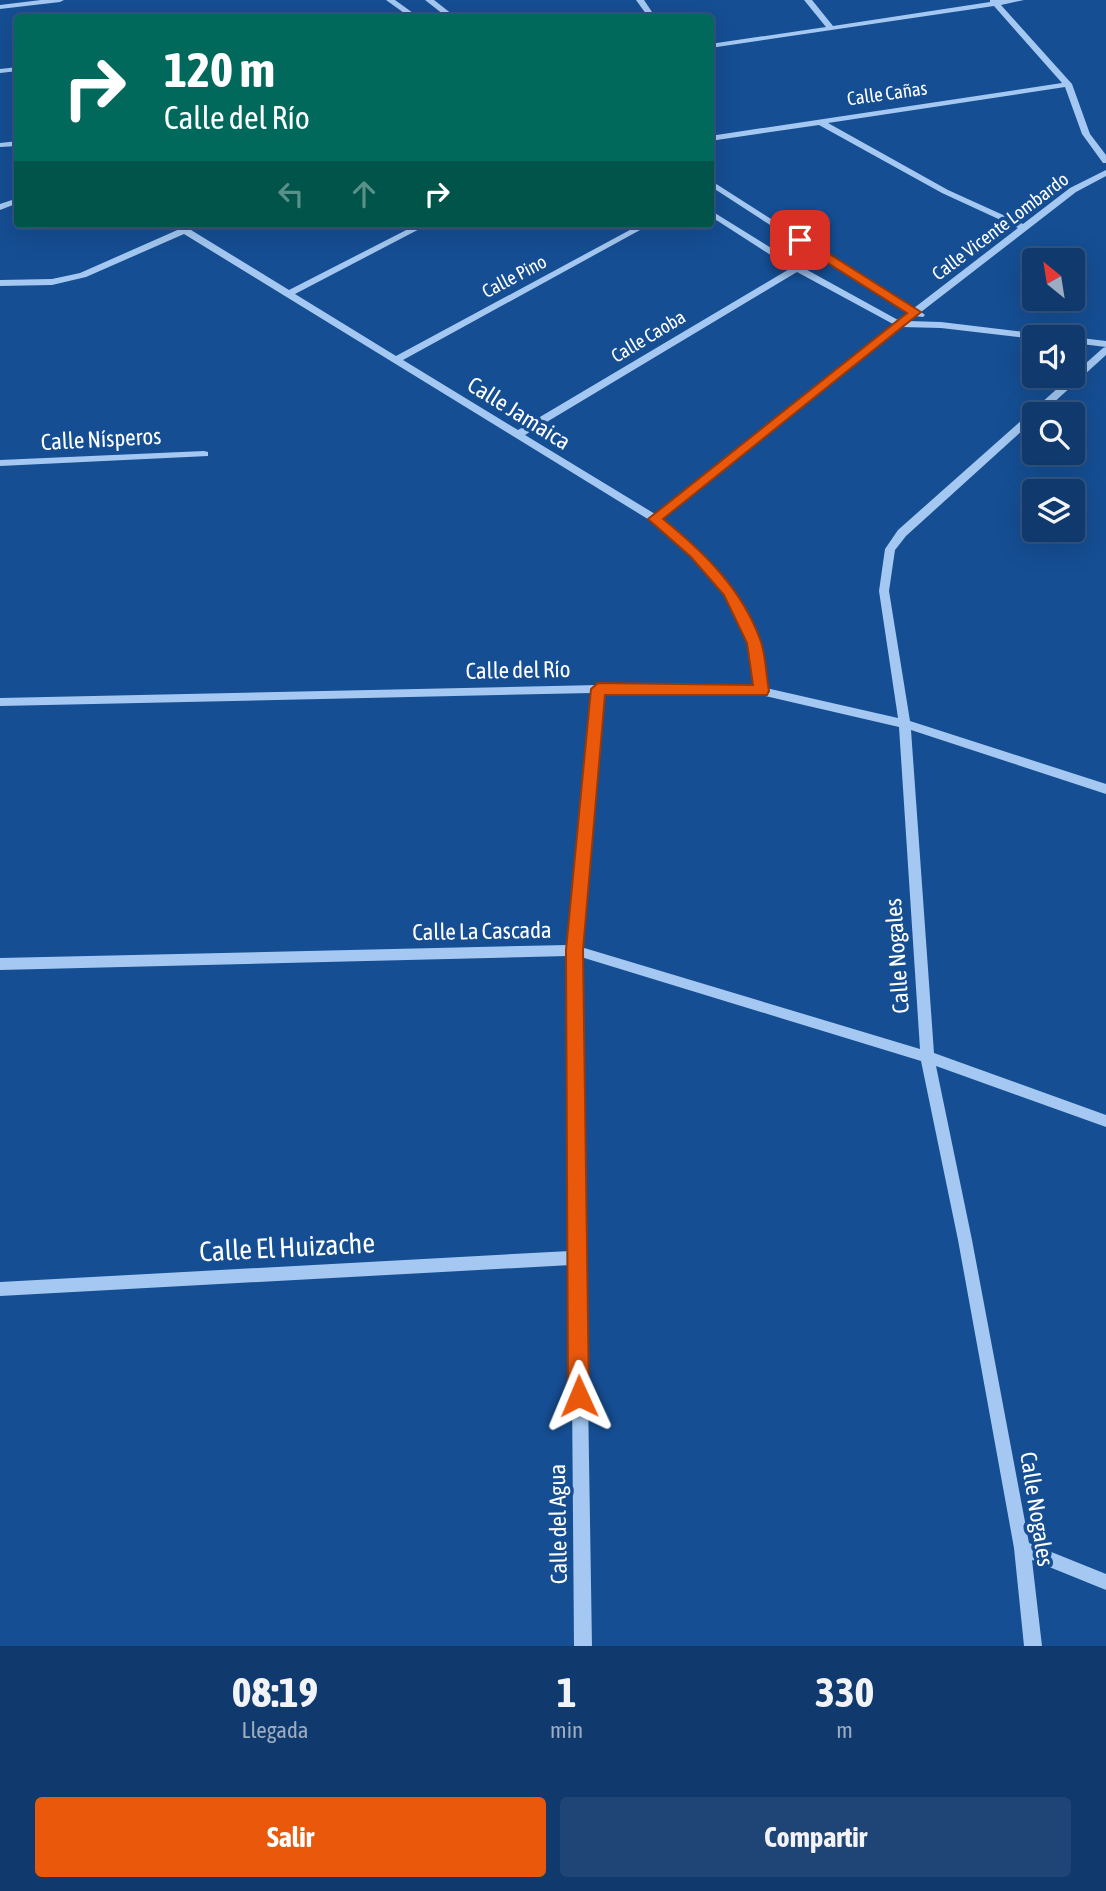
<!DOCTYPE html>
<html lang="es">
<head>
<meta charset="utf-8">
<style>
	:root { --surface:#103a6e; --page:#1e4576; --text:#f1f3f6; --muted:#9cadc2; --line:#305481; --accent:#ea580c }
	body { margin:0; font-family:"Asap Condensed",sans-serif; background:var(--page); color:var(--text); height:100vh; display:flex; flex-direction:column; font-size:26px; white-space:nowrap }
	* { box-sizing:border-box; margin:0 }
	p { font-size:23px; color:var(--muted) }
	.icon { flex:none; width:38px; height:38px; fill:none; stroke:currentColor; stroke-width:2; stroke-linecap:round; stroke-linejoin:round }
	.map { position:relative; height:1646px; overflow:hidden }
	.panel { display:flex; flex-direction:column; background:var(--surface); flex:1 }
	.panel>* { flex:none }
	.top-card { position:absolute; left:14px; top:14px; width:700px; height:214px; border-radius:7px; box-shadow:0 7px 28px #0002,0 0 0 2px var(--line); background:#00695c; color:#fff; overflow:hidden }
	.needle { width:46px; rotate:330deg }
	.controls { position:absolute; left:1022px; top:248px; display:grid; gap:14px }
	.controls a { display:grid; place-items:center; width:63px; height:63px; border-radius:7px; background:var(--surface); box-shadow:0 7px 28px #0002,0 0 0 2px var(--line); font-size:35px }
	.pin { position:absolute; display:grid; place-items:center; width:60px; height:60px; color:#fff; margin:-30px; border-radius:14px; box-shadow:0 4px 10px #0006 }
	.me { position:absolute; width:77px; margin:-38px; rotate:359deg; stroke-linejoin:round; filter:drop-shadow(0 0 5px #0008) }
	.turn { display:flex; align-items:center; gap:24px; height:147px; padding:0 35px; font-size:32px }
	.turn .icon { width:91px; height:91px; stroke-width:2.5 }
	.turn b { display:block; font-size:49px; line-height:60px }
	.lanes { display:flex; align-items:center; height:66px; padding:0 35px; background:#0003; justify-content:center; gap:35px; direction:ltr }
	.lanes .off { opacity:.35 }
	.eta { display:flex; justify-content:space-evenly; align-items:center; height:119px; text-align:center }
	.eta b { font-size:42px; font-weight:700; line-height:49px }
	.button { display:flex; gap:14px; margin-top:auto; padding:14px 35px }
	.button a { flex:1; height:80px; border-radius:7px; background:var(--accent); color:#fff; font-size:28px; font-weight:700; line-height:80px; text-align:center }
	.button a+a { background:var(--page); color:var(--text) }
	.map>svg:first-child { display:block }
</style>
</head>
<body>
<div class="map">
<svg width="1106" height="1646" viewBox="0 0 1106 1646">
	<rect width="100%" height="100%" fill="#154e93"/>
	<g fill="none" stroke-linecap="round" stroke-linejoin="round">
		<!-- minor -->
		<g fill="#a4c8f1" fill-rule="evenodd">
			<polygon points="41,0 64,0 60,2 0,9 0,5"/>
			<polygon points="386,0 395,0 420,18 411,18"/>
			<polygon points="425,0 434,0 457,18 448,18"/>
			<polygon points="636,0 644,0 656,18 649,18"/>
			<path d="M804,0H812L833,26L990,2V0H1024L1001,5L1072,84L1090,134L1106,155V163H1103L1082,134L1065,87L828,123L948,190L1023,224L1070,188L1106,170V176L1076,192L921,312L925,315L923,317L915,316L908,321L941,322L1050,335L1055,338L1034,339L941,328L901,327L662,519C703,552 747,592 760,645C764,659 765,674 766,688L898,718L879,591L885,549L898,530L1103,348L1106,347V355L1040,415H1034V420L906,536L895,550L889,591L910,721L1106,784V794L911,730L934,1053L1106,1115V1127L936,1066L972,1240L1029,1543L1106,1574V1590L1032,1560L1042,1646H1024L1014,1548L958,1240L921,1061L581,957L592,1646H574L571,1265L0,1296V1282L570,1251L568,956L0,970V958L568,945L592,693L0,706V698L598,685L755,687C753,672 753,657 749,643C734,591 692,554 651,521L184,234L86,277L52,285L0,286V280L52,279L80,273L191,224H202L191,230L289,290L418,224H429L295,294L396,356L641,224H651L403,360L518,430L791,268L710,216V210L800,266L898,320L909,312L864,286L710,186V180L870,282L914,308L1018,228L942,193L819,125L710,141V136L1062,83L994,6L710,48V44L826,27ZM797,272L893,324L655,514L525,435ZM603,693L761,695L899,727L920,1049L581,947Z"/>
			<polygon points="18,67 18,71 0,73 0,69"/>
			<polygon points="18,141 18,146 0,147 0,143"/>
			<polygon points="18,198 18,203 0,210 0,204"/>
			<polygon points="1073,337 1106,341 1106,347 1073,343 1073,338 1071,338"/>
			<polygon points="204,451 208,452 208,456 0,466 0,460"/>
		</g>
	</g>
	<!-- route -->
	<path fill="#ea580c" stroke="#983908" stroke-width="2" d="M796,238H804L921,312L663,519C705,553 743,590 761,642C766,657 766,675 769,691L767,695H605L583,950L589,1396L586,1404L579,1407L571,1404L568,1396L566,950L591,689L598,683L753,685L747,643L724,595L691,557L648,519L907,313L796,243Z"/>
	<g text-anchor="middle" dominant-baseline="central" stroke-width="7" stroke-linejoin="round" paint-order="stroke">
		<!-- far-street labels -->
		<g font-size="19" fill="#fff" stroke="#154e93">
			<text transform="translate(887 93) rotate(-8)">Calle Cañas</text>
			<text transform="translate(1000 226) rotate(-37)">Calle Vicente Lombardo</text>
			<text transform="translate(514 276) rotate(-28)">Calle Pino</text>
			<text transform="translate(648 336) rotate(-31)">Calle Caoba</text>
		</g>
		<!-- street labels -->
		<g font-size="23" fill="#fff" stroke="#154e93">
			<text transform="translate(519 413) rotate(32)">Calle Jamaica</text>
			<text transform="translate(101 439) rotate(-3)">Calle Nísperos</text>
			<text transform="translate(518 670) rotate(-1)">Calle del Río</text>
			<text transform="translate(482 931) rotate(-1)">Calle La Cascada</text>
			<text transform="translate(897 956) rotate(-94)">Calle Nogales</text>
			<text transform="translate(1037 1509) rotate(81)">Calle Nogales</text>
			<text transform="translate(558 1524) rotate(-91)">Calle del Agua</text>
		</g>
		<!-- near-street labels -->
		<g font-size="28" fill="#fff" stroke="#154e93">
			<text transform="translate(287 1247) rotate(-3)">Calle El Huizache</text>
		</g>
	</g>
</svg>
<div class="controls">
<a><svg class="needle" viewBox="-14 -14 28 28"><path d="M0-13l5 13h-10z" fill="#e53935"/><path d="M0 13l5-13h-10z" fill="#9cadc2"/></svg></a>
<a><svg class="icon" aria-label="sound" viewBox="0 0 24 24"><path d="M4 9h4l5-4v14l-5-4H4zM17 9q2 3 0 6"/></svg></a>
<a><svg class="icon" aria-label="search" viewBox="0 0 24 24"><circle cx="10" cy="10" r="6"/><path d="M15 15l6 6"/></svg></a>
<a><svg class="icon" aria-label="layers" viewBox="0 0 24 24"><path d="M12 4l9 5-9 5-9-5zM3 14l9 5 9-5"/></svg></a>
</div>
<div class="pin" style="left:800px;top:240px;background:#d93025"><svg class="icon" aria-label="arrive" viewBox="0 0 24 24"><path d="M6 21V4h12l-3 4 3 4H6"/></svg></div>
<svg class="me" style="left:579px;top:1396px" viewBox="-20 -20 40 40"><path d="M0-17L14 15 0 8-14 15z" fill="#ea580c" stroke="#fff" stroke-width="4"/></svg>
<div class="top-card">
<div class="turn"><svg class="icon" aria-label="right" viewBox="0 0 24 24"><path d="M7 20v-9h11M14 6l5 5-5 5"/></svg><div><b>120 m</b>Calle del Río</div></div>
<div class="lanes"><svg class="icon off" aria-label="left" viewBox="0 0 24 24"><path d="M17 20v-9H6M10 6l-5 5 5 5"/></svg><svg class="icon off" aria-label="ahead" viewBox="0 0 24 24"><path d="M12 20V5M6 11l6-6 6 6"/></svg><svg class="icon" aria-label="right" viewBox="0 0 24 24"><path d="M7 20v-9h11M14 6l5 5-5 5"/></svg></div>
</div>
</div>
<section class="panel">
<div class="eta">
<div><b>08:19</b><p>Llegada</p></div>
<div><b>1</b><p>min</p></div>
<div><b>330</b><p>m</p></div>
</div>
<div class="button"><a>Salir</a><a>Compartir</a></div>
</section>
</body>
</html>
